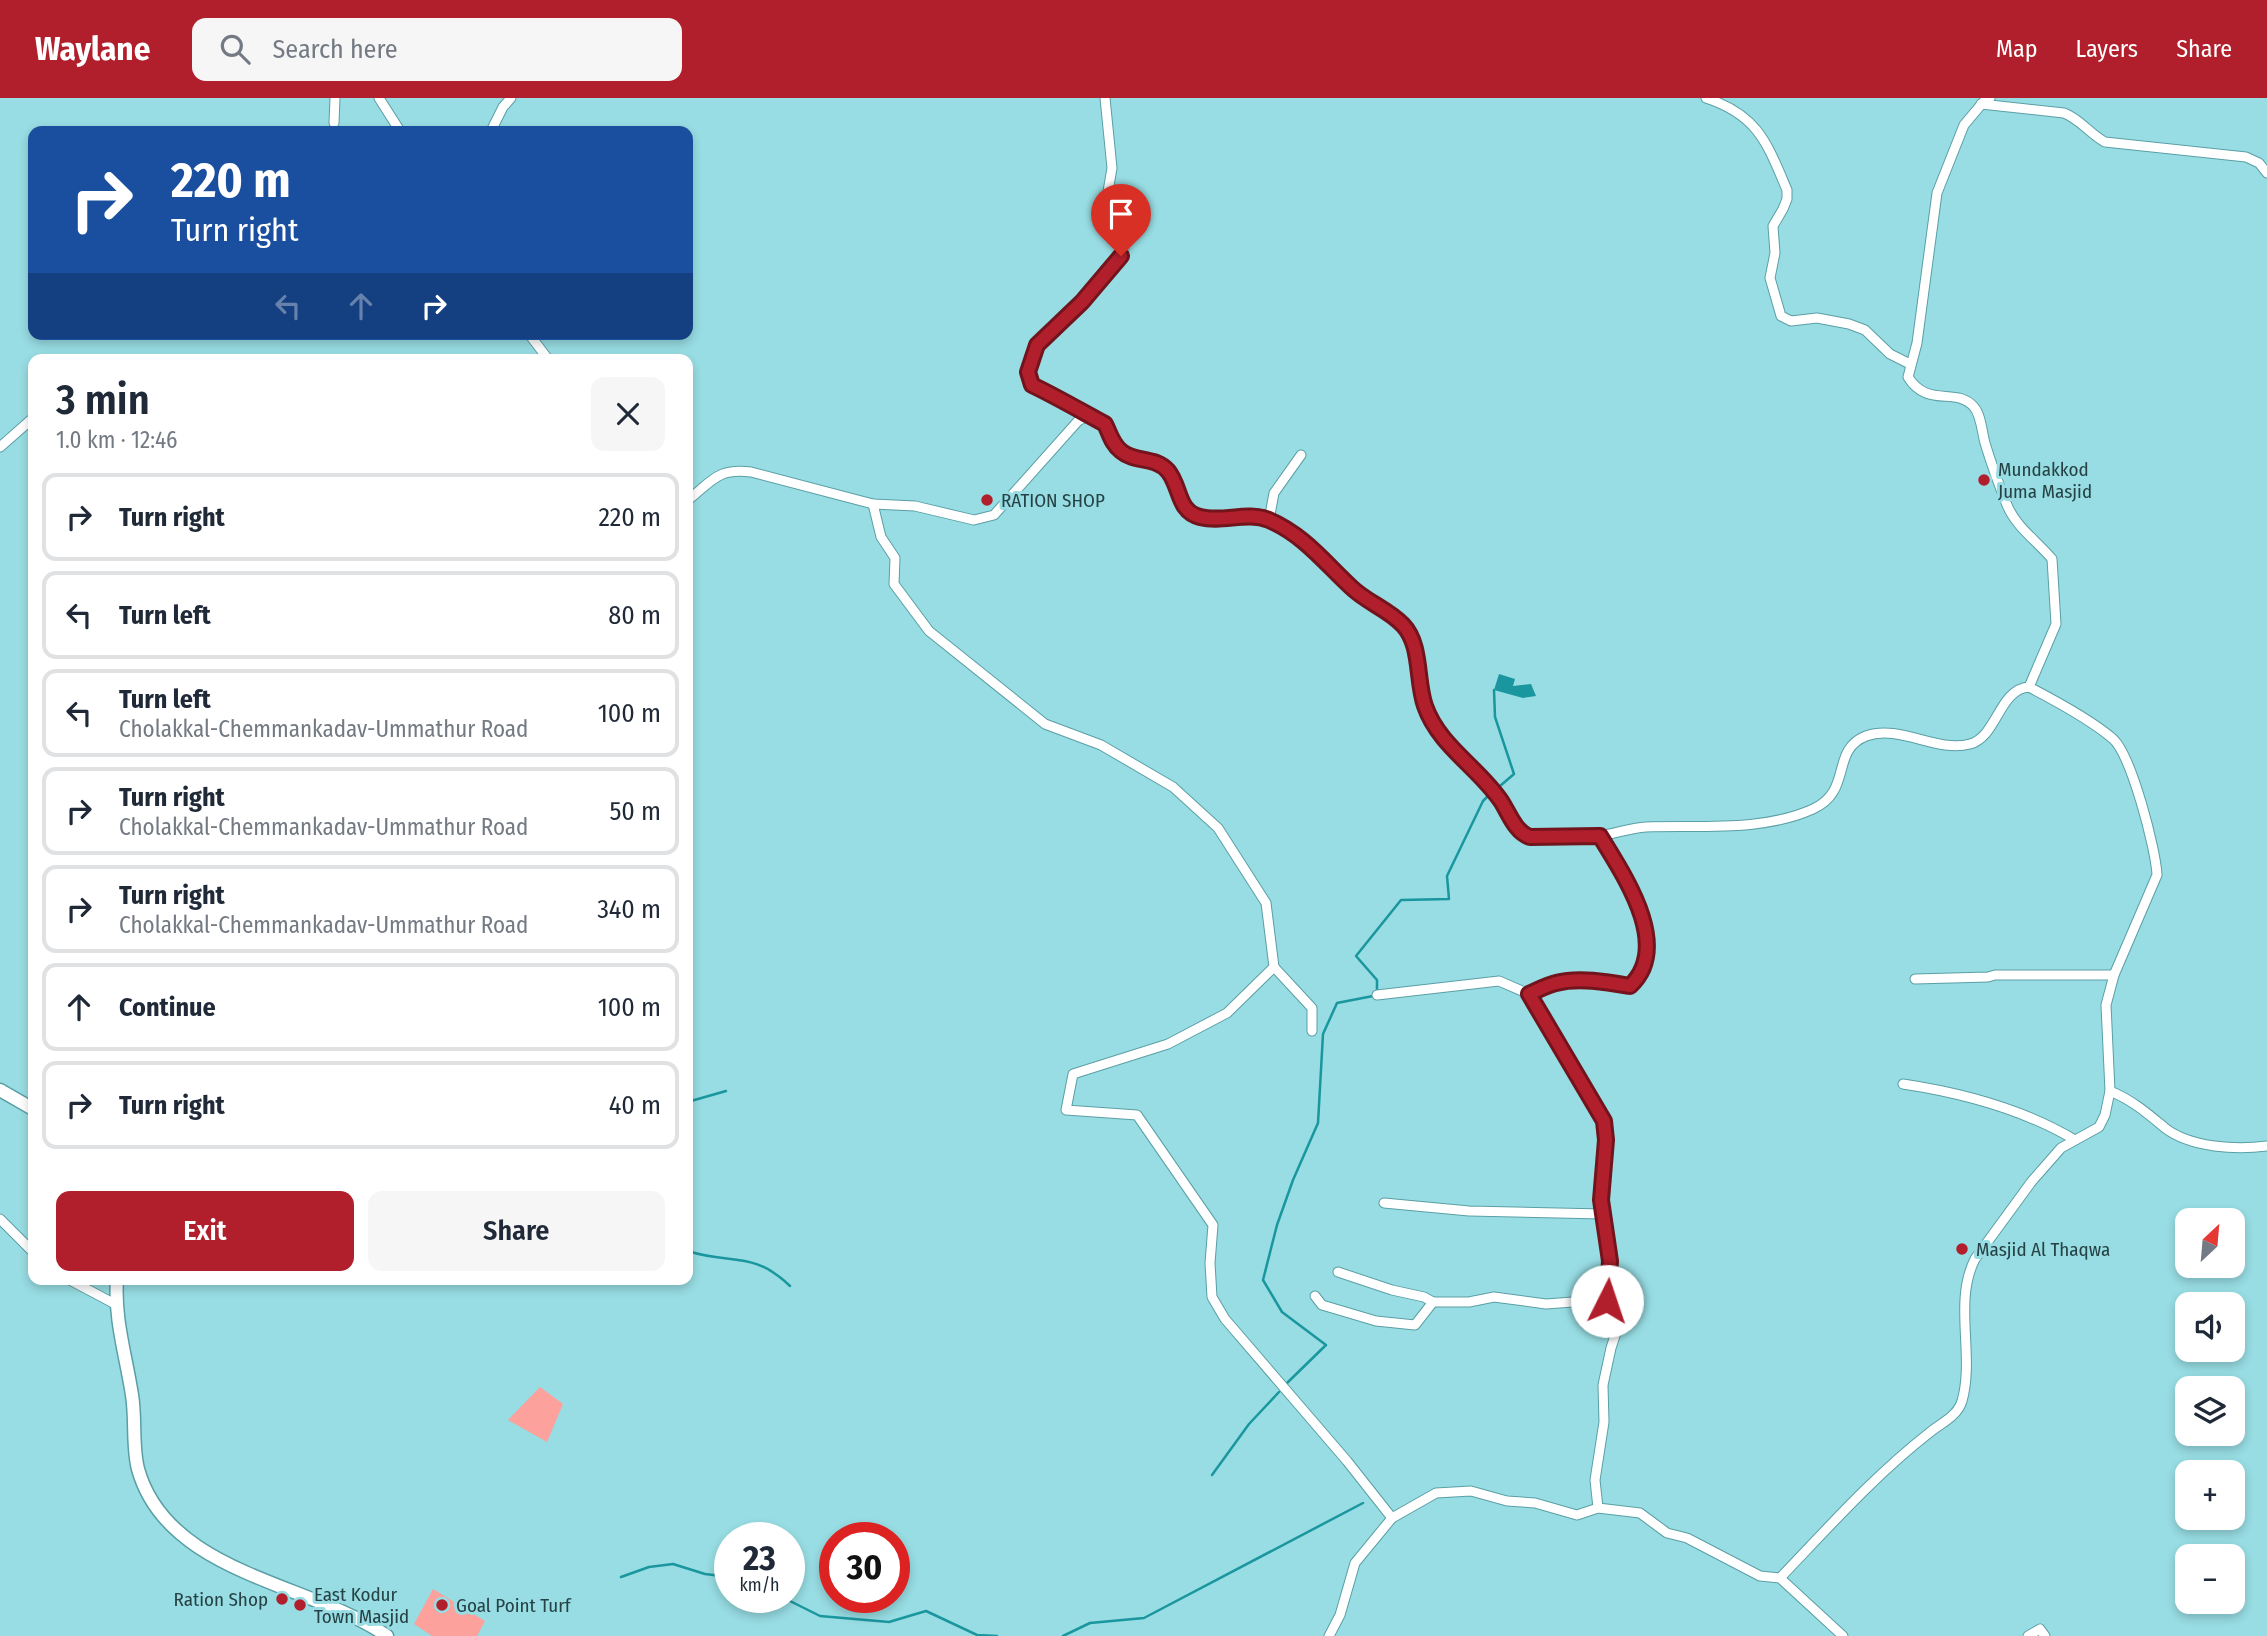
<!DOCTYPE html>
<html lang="en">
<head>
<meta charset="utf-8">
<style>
	:root { --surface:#fff; --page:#f6f6f7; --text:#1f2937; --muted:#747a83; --line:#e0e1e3; --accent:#b11f2c }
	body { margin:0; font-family:"Fira Sans Condensed",sans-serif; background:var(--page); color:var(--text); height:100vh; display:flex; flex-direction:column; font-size:26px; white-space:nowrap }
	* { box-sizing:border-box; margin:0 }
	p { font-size:23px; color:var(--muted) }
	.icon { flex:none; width:38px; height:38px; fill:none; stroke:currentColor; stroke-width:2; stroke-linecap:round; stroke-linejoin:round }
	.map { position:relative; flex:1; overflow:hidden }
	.panel { position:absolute; left:28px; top:256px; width:665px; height:931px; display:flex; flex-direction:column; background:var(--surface); border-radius:14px; box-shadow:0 4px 10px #0003 }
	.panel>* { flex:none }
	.banner { position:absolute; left:28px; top:28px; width:665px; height:214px; border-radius:14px; box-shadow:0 4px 10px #0003; background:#1a4fa0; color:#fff; overflow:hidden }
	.needle { width:46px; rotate:26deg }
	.controls { position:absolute; left:2175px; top:1110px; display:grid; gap:14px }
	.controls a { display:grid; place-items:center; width:70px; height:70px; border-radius:14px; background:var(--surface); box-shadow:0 4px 10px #0003; font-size:35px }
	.speed { position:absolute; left:714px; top:1424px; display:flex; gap:14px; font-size:35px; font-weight:700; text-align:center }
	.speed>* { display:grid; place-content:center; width:91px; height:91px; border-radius:50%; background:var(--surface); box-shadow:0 4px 10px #0003; line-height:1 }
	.speed small { font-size:18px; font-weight:400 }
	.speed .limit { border:10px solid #d22; background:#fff; color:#111 }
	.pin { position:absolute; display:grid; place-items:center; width:60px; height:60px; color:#fff; margin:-72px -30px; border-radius:50% 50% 50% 0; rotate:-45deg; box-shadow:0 0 7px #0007 }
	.pin .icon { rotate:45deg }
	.me { position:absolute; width:77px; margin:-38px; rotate:4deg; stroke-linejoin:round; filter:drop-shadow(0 0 5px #0008) }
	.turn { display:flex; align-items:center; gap:24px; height:147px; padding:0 28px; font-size:32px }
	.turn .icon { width:91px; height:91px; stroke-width:2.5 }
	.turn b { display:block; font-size:49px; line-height:60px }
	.lanes { display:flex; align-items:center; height:66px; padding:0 28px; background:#0003; justify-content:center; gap:35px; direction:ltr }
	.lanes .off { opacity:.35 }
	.round { display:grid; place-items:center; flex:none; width:74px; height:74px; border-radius:14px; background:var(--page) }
	.summary { display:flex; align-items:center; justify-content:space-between; height:119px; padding:0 28px }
	h1 { font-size:42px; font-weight:600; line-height:52px }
	.cta { display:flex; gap:14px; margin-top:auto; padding:14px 28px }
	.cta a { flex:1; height:80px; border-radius:14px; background:var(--accent); color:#fff; font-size:28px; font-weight:600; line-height:80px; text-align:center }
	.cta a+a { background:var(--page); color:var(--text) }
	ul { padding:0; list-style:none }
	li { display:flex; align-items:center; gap:21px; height:88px; margin:0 14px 10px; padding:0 14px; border:4px solid var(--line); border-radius:14px }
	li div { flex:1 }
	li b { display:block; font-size:26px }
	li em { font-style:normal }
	header { display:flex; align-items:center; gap:42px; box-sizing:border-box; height:98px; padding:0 35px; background:var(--accent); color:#fff }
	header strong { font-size:33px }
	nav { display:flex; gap:38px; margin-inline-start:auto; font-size:24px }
	.search { width:490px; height:63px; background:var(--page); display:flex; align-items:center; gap:18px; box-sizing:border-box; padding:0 24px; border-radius:14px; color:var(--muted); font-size:26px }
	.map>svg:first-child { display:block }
</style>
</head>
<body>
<header>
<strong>Waylane</strong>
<div class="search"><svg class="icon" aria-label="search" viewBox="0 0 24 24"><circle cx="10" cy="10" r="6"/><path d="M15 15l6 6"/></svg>Search here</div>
<nav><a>Map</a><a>Layers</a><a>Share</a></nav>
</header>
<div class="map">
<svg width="2267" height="1538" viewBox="0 0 2267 1538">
	<rect width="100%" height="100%" fill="#97dde3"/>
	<!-- green -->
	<g fill="#fca19c">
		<polygon points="540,1289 563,1306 547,1344 508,1322"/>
		<polygon points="433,1491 485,1523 477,1538 432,1538 414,1526"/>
	</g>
	<!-- water -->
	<polygon fill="#1a969f" points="1499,576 1515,581 1513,588 1531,586 1536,598 1523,600 1494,592"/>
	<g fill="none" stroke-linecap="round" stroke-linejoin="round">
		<!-- stream -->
		<g stroke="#1a969f" stroke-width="2.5">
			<polyline points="1494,592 1495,619 1514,676 1500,688"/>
			<polyline points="1377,895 1377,882 1356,858 1401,802 1449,801 1447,778 1483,703 1487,699"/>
			<polyline points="688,1007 691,1003 726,993"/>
			<path d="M688,1153C730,1167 753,1152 790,1188"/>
			<polyline points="1287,1285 1326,1247 1282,1214 1263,1182 1277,1127 1293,1082 1318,1025 1323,936 1337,905 1373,898"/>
			<polyline points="1212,1377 1249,1326 1279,1294"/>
			<polyline points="621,1479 649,1469 673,1466 705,1476 730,1479"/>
			<polyline points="784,1500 820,1518 889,1524 926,1513 977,1537 997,1538"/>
			<polyline points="1063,1538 1090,1525 1144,1520 1363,1405"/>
		</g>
		<!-- street casing -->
		<g stroke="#5a9fa5" stroke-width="11">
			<g id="street">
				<polyline points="379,0 400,33"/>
				<path d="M1706,0C1758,17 1767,45 1787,92V101L1783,111L1773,128L1775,155L1770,180L1781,218L1791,223L1817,220L1849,226L1865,232L1890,256L1910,266"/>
				<path d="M1981,6L2064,15C2080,21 2090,36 2105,44L2246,59L2259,65L2267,75"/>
				<polyline points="334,25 335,0"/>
				<polyline points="491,33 503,9 511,0"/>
				<polyline points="529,236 548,261"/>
				<polyline points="1087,318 1070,306 1032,287 1028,274 1037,247 1082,204 1121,158 1124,151 1111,128 1105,111 1112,70 1105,0"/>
				<polyline points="0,349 33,320"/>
				<path d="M688,402C713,382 718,370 751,374L873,406L915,408L974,422L994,417L1078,323L1087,318C1118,330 1102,341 1122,355C1137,365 1157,358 1169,374C1179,387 1177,407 1192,416C1213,427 1242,415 1265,421C1272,423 1278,427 1284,431C1291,435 1300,439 1307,444C1324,457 1336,476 1351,490C1367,504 1389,511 1403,527C1422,548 1416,584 1425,608C1439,648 1478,669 1501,703C1509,715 1515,734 1530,739C1553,739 1576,740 1599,738C1614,736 1630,730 1646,729C1700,727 1762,734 1813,711C1853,693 1830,652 1866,638C1900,626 1936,655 1970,646C1997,639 1999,591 2029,589"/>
				<polyline points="873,406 881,439 895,460 894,486 929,533 1045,626 1101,647 1173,689 1218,730 1266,805 1274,869 1227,915 1168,946 1073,976 1066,1012 1137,1017 1213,1127 1210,1165 1212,1199 1225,1221 1347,1363 1392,1420 1436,1395 1471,1393 1507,1403 1535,1405 1577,1417 1598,1410 1640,1415 1667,1435 1687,1440 1760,1478 1780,1480 1843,1538"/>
				<polyline points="1269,422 1274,395 1301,357"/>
				<polyline points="1274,869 1312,910 1312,933"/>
				<polyline points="1915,881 1988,879 1995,877 2114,877"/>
				<path d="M1529,896C1538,892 1547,887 1556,885C1579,879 1607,884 1630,888C1673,848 1623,776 1600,738"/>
				<polyline points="1377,897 1499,883 1529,896 1604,1023 1606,1042 1601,1102 1610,1163 1607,1203"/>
				<path d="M1903,986C1963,995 2023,1011 2075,1042"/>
				<path d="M2110,993C2132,1002 2147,1015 2165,1030C2191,1050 2237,1052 2267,1048"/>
				<polyline points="1384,1105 1469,1113 1603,1116"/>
				<polyline points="0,1121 33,1154"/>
				<polyline points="1338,1174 1392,1192 1424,1199 1433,1204"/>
				<polyline points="68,1181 115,1206"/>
				<polyline points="1315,1198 1322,1207 1376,1223 1415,1227 1433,1204 1469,1204 1494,1199 1546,1206 1586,1203 1626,1204 1611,1250 1603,1287 1604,1324 1595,1382 1598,1410"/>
				<path d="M1780,1480C1828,1430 1874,1378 1929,1335C1941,1325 1957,1319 1962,1303C1975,1257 1953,1204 1975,1161L2032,1083L2061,1050L2099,1029L2105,1017L2110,993L2106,907L2114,877L2157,777C2156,752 2131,655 2112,640C2092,623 2054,602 2029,589L2056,526L2052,461C2037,443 2016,429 2007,407C1999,387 1991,365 1985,345C1982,334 1981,317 1974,309C1956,288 1928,311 1908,279L1917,245L1937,95L1964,27L1985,2L1990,0"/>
				<polyline points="1329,1538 1340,1517 1355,1465 1392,1420"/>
				<polyline points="2028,1538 2040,1531 2045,1538"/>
			</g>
		</g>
		<!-- secondary casing -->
		<g stroke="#5a9fa5" stroke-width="15">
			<g id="secondary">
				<polyline points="0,992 33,1011"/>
				<path d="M117,1181C114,1221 126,1258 132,1297C136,1321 132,1348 138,1371C167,1476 311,1485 387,1538"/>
			</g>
		</g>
		<!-- street -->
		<use href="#street" stroke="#fff" stroke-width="9"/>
		<!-- secondary -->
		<use href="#secondary" stroke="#fff" stroke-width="12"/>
	</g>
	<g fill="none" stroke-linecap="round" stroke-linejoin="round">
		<!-- route casing -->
		<g stroke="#73141d" stroke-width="18">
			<path id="route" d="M1121,158L1082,204L1037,247L1028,274L1032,287C1057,299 1081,313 1105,326C1110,336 1112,346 1121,353C1135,365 1155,358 1168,373C1181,389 1177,413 1200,419C1223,425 1247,413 1269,422C1304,437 1325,465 1351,489C1366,504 1388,511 1403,527C1422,547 1416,583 1425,608C1439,648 1478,669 1501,703C1509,715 1515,734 1530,739L1600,738C1623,776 1673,848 1630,888C1607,884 1579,879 1556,885C1547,887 1538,892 1529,896L1604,1023L1606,1042L1601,1102L1610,1163L1607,1203"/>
		</g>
		<!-- route -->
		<use href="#route" stroke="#b11f2c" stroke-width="12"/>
	</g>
	<!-- markers -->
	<g fill="#b11f2c" stroke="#97dde3" stroke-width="2.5">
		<circle cx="1984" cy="382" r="7"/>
		<circle cx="987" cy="402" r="7"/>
		<circle cx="1962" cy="1151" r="7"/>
		<circle cx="282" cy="1501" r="7"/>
		<circle cx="300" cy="1507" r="7"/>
		<circle cx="442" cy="1507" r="7"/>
	</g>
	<g text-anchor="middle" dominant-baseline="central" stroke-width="6" stroke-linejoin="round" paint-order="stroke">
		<!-- poi labels -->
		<g font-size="19" fill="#264245" stroke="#97dde3" text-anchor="start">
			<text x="1998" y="371">Mundakkod<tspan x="1998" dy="22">Juma Masjid</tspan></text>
			<text x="1001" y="402">RATION SHOP</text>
			<text x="1976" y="1151">Masjid Al Thaqwa</text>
			<text x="314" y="1496">East Kodur<tspan x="314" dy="22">Town Masjid</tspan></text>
			<text x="268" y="1501" text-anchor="end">Ration Shop</text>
			<text x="456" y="1507">Goal Point Turf</text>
		</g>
	</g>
</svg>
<div class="controls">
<a><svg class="needle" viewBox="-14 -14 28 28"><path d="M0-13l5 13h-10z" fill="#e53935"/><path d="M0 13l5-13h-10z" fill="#747a83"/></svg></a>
<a><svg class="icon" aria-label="sound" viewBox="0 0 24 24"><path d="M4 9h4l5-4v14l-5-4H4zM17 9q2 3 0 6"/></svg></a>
<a><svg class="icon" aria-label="layers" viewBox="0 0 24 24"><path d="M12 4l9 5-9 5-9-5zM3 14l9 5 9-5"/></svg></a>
<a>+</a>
<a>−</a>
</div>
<div class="speed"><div>23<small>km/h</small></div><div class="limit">30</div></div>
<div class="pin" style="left:1121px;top:158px;background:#d93025"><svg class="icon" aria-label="arrive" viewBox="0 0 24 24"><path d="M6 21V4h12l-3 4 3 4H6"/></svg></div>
<svg class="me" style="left:1607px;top:1203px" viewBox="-20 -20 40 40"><circle r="19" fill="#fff"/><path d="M0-13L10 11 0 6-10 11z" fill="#b11f2c"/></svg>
<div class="banner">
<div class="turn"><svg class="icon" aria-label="right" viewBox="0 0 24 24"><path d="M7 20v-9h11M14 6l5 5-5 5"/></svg><div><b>220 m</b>Turn right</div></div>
<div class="lanes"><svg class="icon off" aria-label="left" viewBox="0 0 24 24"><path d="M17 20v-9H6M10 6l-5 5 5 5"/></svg><svg class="icon off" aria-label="ahead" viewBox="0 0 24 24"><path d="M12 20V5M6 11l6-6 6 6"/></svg><svg class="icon" aria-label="right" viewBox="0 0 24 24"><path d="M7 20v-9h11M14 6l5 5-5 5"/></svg></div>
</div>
<section class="panel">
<div class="summary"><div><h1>3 min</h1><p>1.0 km · 12:46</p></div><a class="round"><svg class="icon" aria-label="close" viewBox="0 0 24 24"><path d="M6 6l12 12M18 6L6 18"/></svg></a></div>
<ul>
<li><svg class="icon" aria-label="right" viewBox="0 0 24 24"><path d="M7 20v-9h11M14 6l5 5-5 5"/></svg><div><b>Turn right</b></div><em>220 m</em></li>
<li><svg class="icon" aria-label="left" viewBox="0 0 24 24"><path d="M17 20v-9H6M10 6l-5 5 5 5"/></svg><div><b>Turn left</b></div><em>80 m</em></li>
<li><svg class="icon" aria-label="left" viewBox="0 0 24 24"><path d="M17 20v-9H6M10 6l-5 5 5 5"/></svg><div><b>Turn left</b><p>Cholakkal-Chemmankadav-Ummathur Road</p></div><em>100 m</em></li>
<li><svg class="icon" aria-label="right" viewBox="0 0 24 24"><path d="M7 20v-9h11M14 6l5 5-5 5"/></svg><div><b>Turn right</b><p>Cholakkal-Chemmankadav-Ummathur Road</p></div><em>50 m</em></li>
<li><svg class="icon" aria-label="right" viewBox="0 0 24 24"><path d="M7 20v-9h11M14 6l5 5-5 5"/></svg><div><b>Turn right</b><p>Cholakkal-Chemmankadav-Ummathur Road</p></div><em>340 m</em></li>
<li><svg class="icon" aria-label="ahead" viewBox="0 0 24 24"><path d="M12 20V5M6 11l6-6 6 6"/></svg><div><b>Continue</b></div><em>100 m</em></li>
<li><svg class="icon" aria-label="right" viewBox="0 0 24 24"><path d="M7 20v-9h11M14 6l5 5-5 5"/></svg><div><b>Turn right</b></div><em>40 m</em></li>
</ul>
<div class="cta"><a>Exit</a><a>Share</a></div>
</section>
</div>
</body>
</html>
